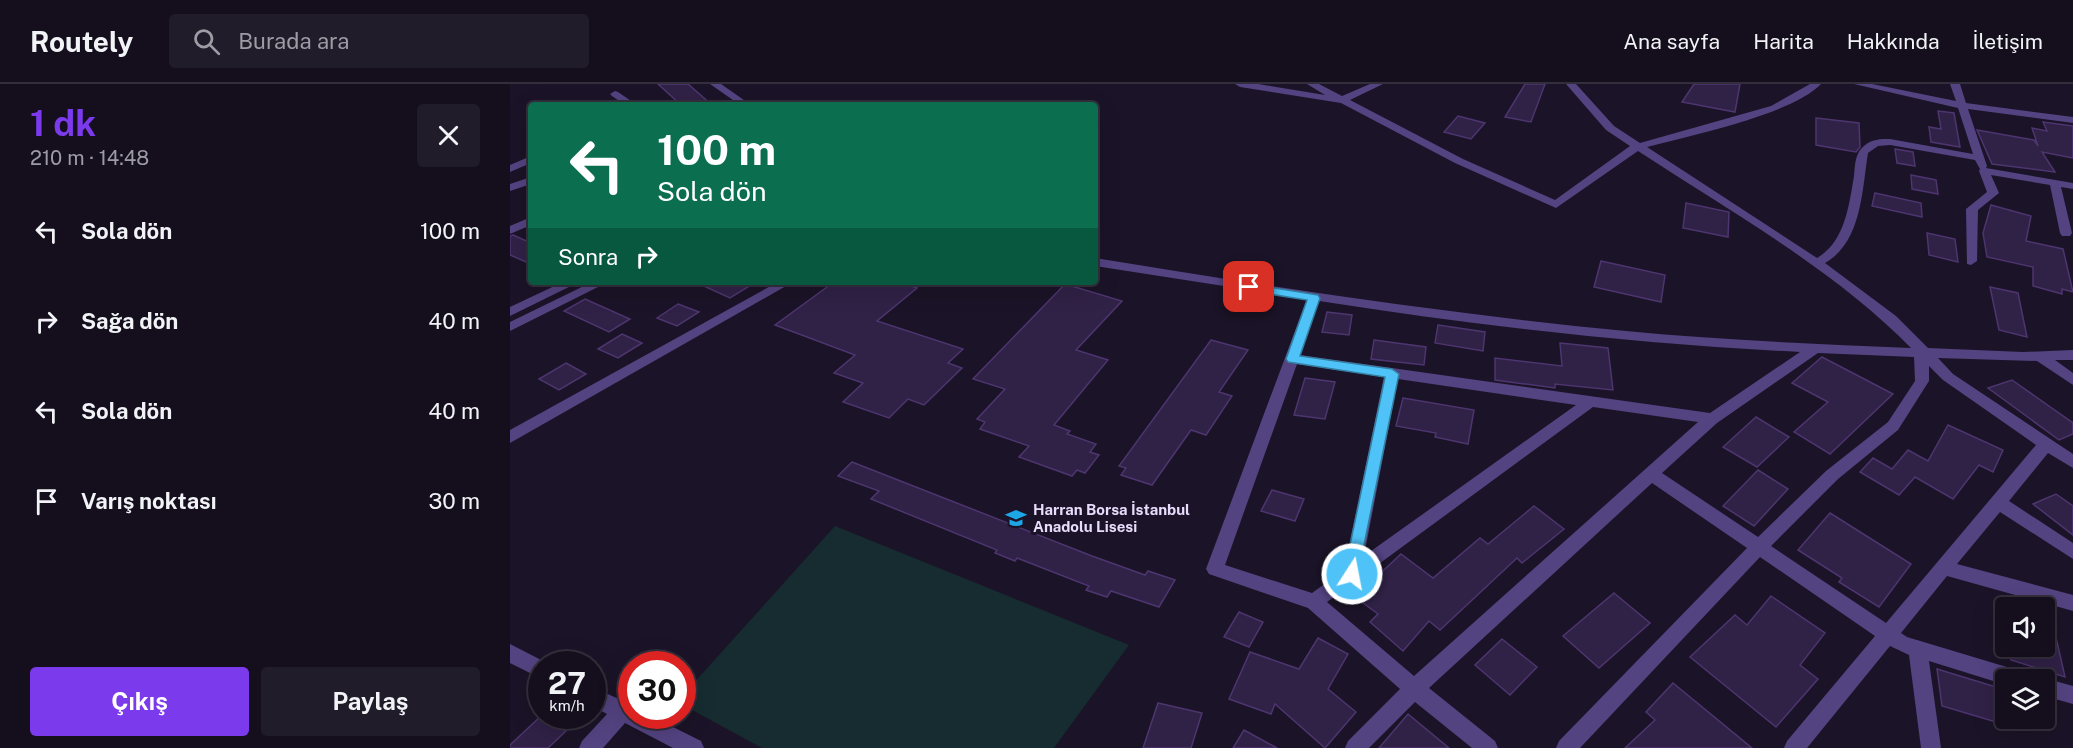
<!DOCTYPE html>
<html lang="tr">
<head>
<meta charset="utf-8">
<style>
	:root { --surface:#140e1d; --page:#211c2a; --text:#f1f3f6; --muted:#9d9ca4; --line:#332e3b; --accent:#7c3aed }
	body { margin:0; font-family:"Public Sans",sans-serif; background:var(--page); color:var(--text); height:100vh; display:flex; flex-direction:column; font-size:22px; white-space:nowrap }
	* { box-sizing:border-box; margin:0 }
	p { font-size:20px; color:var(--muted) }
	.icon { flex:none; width:33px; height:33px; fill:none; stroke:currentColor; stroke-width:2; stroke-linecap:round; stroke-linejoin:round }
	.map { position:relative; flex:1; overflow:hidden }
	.drawer { display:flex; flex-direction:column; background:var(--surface); width:510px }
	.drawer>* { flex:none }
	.banner { position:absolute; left:18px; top:18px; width:570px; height:183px; border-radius:6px; box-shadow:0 6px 24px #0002,0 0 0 2px var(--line); background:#0b6e4f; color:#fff; overflow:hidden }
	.fabs { position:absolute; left:1485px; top:513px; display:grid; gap:12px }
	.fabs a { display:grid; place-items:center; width:60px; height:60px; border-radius:6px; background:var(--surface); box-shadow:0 6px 24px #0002,0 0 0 2px var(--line); font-size:30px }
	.speed { position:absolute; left:18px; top:567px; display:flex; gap:12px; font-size:30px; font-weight:700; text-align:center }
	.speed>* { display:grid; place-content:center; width:78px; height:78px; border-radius:50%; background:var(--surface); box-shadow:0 6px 24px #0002,0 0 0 2px var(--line); line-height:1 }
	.speed small { font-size:15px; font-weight:400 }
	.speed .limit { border:9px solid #d22; background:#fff; color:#111 }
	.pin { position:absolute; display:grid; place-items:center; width:51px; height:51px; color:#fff; margin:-26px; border-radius:12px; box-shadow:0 3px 9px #0006 }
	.me { position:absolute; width:66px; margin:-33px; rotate:11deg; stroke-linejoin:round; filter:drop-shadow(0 0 4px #0008) }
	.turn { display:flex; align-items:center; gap:21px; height:126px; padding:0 30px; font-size:27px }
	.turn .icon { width:78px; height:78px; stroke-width:2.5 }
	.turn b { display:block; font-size:42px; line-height:51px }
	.then { display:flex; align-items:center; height:57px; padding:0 30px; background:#0003; gap:12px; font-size:22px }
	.round { display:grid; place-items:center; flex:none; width:63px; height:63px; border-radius:6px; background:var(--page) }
	.overview { display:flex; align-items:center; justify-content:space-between; height:102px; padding:0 30px }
	h1 { font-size:36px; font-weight:700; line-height:45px; color:var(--accent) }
	.button { display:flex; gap:12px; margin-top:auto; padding:12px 30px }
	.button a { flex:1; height:69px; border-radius:6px; background:var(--accent); color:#fff; font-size:24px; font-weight:700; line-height:69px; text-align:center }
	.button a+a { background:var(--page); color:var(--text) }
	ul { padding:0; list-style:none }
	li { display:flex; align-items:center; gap:18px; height:90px; padding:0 30px }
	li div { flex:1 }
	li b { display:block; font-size:22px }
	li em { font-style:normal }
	header { display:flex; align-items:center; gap:36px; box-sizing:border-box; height:84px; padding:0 30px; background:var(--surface); border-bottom:2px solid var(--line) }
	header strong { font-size:28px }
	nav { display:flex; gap:33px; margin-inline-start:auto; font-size:21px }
	.search { width:420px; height:54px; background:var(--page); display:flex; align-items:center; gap:15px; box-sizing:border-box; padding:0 21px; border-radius:6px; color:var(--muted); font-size:22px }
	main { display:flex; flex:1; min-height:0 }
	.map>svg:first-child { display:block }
</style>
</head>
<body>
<header>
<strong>Routely</strong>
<div class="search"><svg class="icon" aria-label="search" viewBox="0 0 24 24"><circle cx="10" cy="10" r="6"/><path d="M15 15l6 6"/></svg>Burada ara</div>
<nav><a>Ana sayfa</a><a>Harita</a><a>Hakkında</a><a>İletişim</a></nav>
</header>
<main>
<section class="drawer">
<div class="overview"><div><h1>1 dk</h1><p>210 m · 14:48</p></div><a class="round"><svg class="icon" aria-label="close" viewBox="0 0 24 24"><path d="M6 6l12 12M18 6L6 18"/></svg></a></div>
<ul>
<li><svg class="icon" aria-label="left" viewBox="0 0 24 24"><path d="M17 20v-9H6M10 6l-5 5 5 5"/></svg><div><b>Sola dön</b></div><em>100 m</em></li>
<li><svg class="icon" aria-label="right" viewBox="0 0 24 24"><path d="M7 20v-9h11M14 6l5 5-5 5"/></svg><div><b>Sağa dön</b></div><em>40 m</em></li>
<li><svg class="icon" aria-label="left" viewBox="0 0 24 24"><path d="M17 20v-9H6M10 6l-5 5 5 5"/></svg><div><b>Sola dön</b></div><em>40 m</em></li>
<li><svg class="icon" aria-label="arrive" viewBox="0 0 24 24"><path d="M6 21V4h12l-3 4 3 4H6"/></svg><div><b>Varış noktası</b></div><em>30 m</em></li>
</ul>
<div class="button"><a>Çıkış</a><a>Paylaş</a></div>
</section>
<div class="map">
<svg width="1563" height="664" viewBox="0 0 1563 664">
	<rect width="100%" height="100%" fill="#1b1327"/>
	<!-- green -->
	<polygon fill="#162c30" points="325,442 619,561 544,664 252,664 173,621 173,611"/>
	<!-- building -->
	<g fill="#302146" stroke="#4d356f" stroke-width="1.5">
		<polygon points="148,0 178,0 202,21 171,21"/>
		<polygon points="1015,0 1035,0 1021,38 995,33"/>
		<polygon points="1184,0 1230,0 1225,28 1172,18"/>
		<polygon points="1428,27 1444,29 1450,63 1421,58 1419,43 1431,45"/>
		<polygon points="948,32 975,39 961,55 934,48"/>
		<polygon points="1306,34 1349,39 1350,63 1346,68 1306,61"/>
		<polygon points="1533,38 1563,42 1563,74 1532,68 1545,88 1482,80 1467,46 1524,56 1528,62 1522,44 1537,47"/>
		<polygon points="1385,65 1403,68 1405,82 1387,79"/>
		<polygon points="1401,91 1426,96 1428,110 1402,105"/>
		<polygon points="1365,109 1411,119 1412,133 1362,122"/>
		<polygon points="1176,119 1219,128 1218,153 1173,144"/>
		<polygon points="1481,121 1521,132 1516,157 1553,165 1563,208 1552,205 1552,210 1523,202 1523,183 1477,173 1473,149"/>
		<polygon points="1417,149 1445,155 1448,178 1419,171"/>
		<polygon points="3,151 21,159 21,180 0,171 0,152"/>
		<polygon points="1091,177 1155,191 1151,218 1084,203"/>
		<polygon points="185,198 246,198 220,214"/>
		<polygon points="324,198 390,198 407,204 367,237 453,265 438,279 452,284 414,321 398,315 379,334 333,318 353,299 324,289 345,271 265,241"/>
		<polygon points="555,200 612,217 566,266 598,276 544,341 560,347 557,350 586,360 580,368 589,371 575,389 567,386 562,392 509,373 519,362 470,345 475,338 467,335 495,305 463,295"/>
		<polygon points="1480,203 1508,209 1517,253 1489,246"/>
		<polygon points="75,215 120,235 99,248 54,227"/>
		<polygon points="168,220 189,228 167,242 147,234"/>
		<polygon points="817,228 842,231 839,251 812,248"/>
		<polygon points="928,241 975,248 973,267 925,259"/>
		<polygon points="112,250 132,259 108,274 88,265"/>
		<polygon points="701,256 738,266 709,308 722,312 696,351 681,346 642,401 611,391 616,384 609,382"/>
		<polygon points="864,256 916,263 914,281 861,275"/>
		<polygon points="1050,259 1098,264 1103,306 1045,300 1045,304 985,296 985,274 1052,282"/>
		<polygon points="1312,273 1383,310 1320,370 1284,348 1318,318 1282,299"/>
		<polygon points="56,279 76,290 49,306 29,295"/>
		<polygon points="795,294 825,298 815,335 784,331"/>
		<polygon points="1502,296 1563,339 1563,350 1549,356 1478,304"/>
		<polygon points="893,314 964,326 958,360 925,353 926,349 886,342"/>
		<polygon points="1246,333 1279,353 1247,383 1213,363"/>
		<polygon points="1438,341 1493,366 1483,388 1469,381 1443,415 1405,393 1389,411 1350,388 1363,374 1382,385 1398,366 1418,377"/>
		<polygon points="342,378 582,472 635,491 638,487 665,496 649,523 601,507 597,513 576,506 579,502 507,474 505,477 485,469 487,466 361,415 369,407 328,392"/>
		<polygon points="1248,386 1278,405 1244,442 1213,422"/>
		<polygon points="762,406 794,415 785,437 751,427"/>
		<polygon points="1546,410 1563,422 1563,451 1523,420"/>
		<polygon points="1024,422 1054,445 1012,479 1007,474 930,546 919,537 893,567 860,538 868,530 845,513 891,470 923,494 970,454 978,460"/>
		<polygon points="1320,429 1401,480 1369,523 1329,498 1332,494 1288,466"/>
		<polygon points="1104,509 1140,539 1089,584 1053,552"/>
		<polygon points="1261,512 1315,549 1290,581 1308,595 1266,643 1180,573 1225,531 1237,541"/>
		<polygon points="1540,527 1555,593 1501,576 1499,562 1534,562 1534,528"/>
		<polygon points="729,528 753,538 739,563 714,553"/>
		<polygon points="808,554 838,570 818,605 846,628 815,664 765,620 761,630 719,615 740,568 789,585"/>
		<polygon points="992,555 1027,583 1000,611 965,581"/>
		<polygon points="1427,585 1496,606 1496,641 1432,622"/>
		<polygon points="1163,599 1242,664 1115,664 1145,636 1136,628"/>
		<polygon points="648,619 692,629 681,664 633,664"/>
		<polygon points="898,630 939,664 869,664"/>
		<polygon points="30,633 56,647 38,664 0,664 0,661"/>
		<polygon points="734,646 767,664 723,664"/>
	</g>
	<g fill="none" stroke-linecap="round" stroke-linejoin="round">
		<!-- minor -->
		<g fill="#534381" fill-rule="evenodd">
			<polygon points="200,0 211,0 241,21 230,21"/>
			<path d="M725,0H748L815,11L797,0H809L832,12L860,0H873L840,16L953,75L1045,116L1120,62L1096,46L1056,0H1066L1104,42L1130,59L1261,22L1300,0H1311C1281,31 1181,51 1137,63L1307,174C1335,158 1339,121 1344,92C1345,81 1345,69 1354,62C1361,55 1371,55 1380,55L1463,70L1448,24L1344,0H1362L1446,17L1440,0H1450L1456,19L1563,33V39L1458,25L1477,82L1476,84L1563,99V105L1551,103L1562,149L1560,152H1552L1550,149L1540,101L1481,91L1489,109L1468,126L1467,177L1461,181L1457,180L1456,125L1477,108L1469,87L1470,85L1465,76L1380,61L1368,62L1358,69C1352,106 1352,158 1315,179L1386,232L1418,264L1513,268L1563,266V276H1545L1563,289V301L1527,277L1428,274L1443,290L1563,370V384L1538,369L1499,417L1563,459V475L1490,428L1447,480L1563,511V527L1437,492L1391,549L1397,553L1510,587L1517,590L1520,596H1496V601L1419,577L1431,664H1411L1399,571L1380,562L1297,664H1274L1277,657L1365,552L1250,473L1070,664H1046L1049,657L1237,464L1142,399L919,604L985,657L988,664H962L905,618L859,664H835L838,657L890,605L798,524L699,490L696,485L797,215L585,182V174C761,203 938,230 1116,247C1211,256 1306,260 1401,264C1325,186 1218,126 1128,67L1046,124L945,79L831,19L730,3ZM809,217C969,242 1129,260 1290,268L1200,329L790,271ZM1308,269L1404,273L1405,297L1378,338L1316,387L1248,453L1152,389L1207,339ZM787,280L874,293L834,486L802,509L715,481ZM1419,282L1433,296L1526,361L1376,539L1261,462L1328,395L1388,346L1419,297ZM888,295L1066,321L854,472ZM1083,323L1188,338L904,592L817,518Z"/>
			<polygon points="105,7 108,8 127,21 115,21 102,12 100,10"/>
			<polygon points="21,72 21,79 0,88 0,81"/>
			<polygon points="21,93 21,100 0,107 0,100"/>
			<polygon points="21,133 21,141 0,150 0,142"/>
			<polygon points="53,198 69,198 0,232 0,223"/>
			<polygon points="82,198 98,198 0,247 0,238"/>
			<polygon points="268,198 283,198 0,359 0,346"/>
			<polygon points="0,560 39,580 32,580 32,595 0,579"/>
			<polygon points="1534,594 1563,602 1563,620 1534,612 1534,596 1530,596"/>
			<polygon points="82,603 120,620 122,632 141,632 191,657 194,664 163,664 115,639 93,664 69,664 72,657 97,630 82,622"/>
		</g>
	</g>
	<!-- route -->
	<polygon fill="#4fc3f7" stroke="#337fa1" stroke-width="1.5" points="739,200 808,211 810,214 790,272 882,285 889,290 847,495 836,495 834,490 875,293 778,278 776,275 797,216 734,206 734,201"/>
	<!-- icons -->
	<defs>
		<g id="school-bare" transform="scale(1.62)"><path d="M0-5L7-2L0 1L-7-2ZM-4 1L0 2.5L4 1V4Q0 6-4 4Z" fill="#1da7e6" stroke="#1b1327" stroke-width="2.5" paint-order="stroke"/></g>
	</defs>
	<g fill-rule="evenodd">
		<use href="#school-bare" x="506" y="434"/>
	</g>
	<g text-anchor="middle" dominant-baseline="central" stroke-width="6" stroke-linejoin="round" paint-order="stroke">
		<!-- poi labels -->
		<g font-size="15" font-weight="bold" fill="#e7dcfb" stroke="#1b1327" text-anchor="start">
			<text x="523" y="425">Harran Borsa İstanbul<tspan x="523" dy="17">Anadolu Lisesi</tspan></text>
		</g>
	</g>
</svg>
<div class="fabs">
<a><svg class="icon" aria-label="sound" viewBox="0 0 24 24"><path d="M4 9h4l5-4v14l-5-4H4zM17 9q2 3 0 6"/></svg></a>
<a><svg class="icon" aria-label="layers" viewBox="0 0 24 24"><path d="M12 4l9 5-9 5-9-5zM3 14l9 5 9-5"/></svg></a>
</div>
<div class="speed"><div>27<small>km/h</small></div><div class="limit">30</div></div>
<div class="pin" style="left:739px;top:203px;background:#d93025"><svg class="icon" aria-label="arrive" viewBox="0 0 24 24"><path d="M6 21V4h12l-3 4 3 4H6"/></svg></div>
<svg class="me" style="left:842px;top:490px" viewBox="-20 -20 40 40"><circle r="17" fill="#4fc3f7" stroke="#fff" stroke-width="3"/><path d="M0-11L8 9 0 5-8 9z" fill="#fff"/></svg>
<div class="banner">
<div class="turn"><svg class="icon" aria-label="left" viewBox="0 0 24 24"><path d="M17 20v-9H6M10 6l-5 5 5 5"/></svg><div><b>100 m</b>Sola dön</div></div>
<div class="then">Sonra<svg class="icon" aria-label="right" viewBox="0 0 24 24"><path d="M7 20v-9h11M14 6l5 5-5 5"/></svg></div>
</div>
</div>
</main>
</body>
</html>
